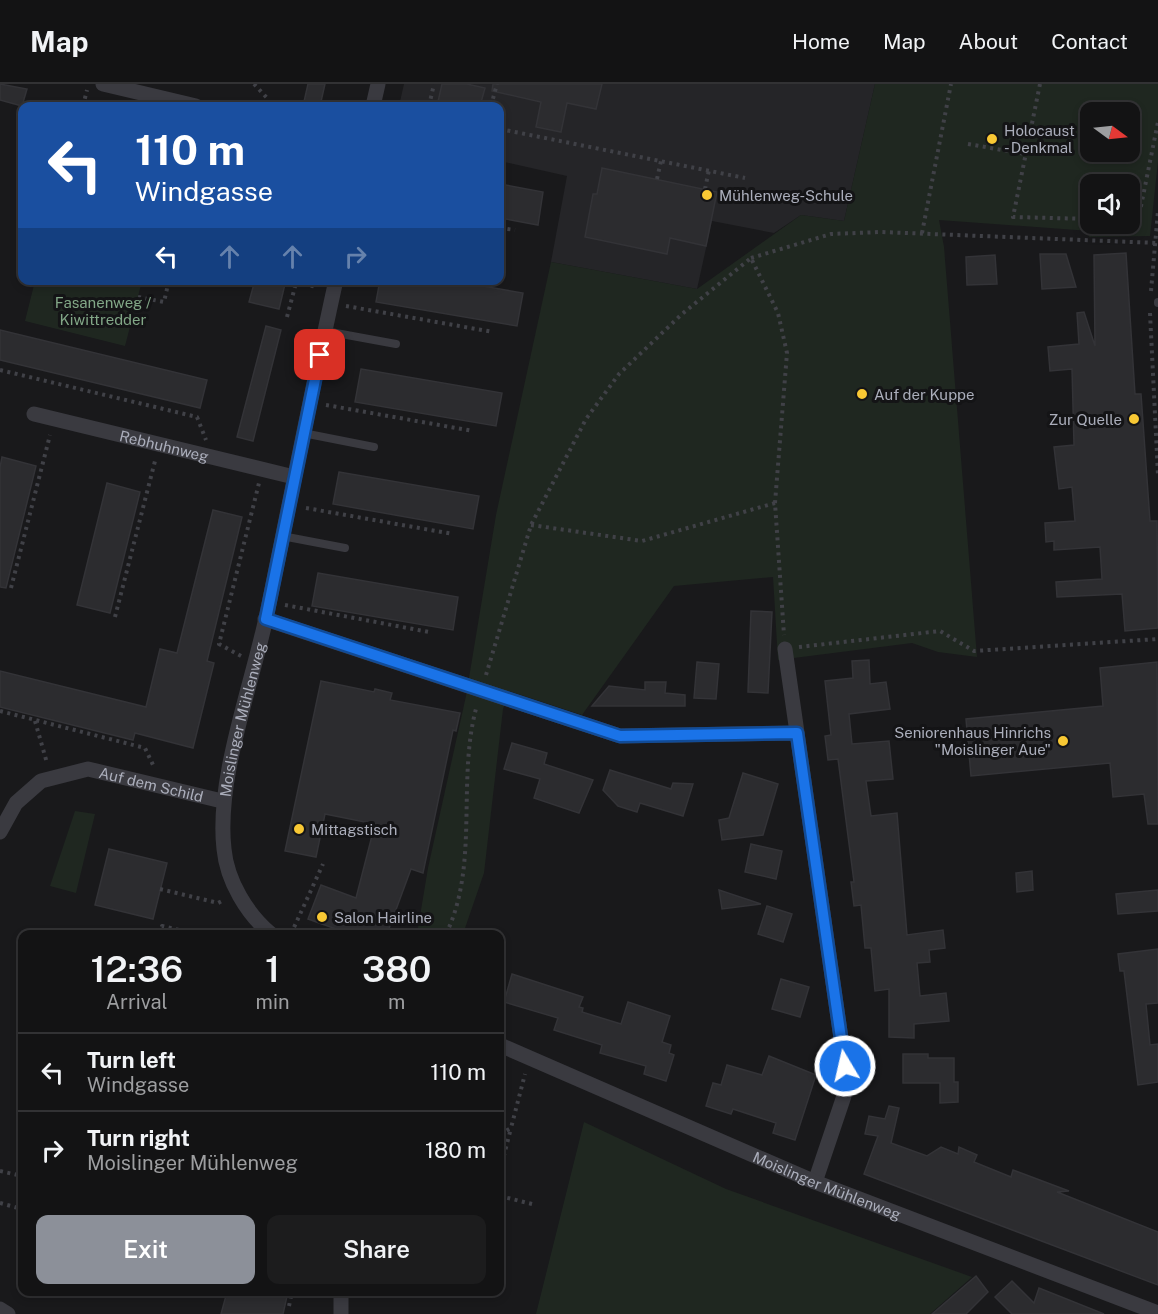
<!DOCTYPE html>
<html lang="en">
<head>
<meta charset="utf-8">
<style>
	:root { --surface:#131314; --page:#1c1c1d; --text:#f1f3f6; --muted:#9d9ea0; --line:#323234; --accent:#8c9099 }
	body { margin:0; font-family:"Public Sans",sans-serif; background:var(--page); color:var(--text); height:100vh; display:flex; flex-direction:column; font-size:22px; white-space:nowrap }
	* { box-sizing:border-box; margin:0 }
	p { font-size:20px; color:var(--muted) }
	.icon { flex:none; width:33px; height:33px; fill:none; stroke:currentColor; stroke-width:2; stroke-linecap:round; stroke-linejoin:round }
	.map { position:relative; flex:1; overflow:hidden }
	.sheet { position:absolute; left:18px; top:846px; width:486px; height:366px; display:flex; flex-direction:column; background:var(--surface); border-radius:12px; box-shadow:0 3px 9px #0003,0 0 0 2px var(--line) }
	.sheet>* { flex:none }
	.hud { position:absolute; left:18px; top:18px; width:486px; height:183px; border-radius:12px; box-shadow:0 3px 9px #0003,0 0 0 2px var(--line); background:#1a4fa0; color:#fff; overflow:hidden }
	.needle { width:39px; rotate:105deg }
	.fabs { position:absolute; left:1080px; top:18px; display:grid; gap:12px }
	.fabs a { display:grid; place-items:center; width:60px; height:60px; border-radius:12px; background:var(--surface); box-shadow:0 3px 9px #0003,0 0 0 2px var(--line); font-size:30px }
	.pin { position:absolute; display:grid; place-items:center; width:51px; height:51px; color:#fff; margin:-26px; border-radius:12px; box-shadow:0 3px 9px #0006 }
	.me { position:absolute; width:66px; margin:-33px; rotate:351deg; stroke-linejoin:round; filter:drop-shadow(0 0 4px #0008) }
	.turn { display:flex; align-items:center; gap:21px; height:126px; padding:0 18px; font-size:27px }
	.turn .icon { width:78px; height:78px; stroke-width:2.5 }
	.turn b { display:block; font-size:42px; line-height:51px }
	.lanes { display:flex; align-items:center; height:57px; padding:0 18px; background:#0003; justify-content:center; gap:30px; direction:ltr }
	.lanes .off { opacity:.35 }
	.eta { display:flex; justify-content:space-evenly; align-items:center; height:102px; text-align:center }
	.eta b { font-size:36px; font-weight:600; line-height:42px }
	.primary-button { display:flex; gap:12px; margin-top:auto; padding:12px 18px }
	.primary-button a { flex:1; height:69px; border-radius:12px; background:var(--accent); color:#fff; font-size:24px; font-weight:600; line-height:69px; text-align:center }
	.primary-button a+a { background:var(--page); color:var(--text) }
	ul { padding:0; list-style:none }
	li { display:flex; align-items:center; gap:18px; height:78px; padding:0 18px; border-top:2px solid var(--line) }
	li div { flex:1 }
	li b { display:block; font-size:22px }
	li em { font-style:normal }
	header { display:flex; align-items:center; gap:36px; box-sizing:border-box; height:84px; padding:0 30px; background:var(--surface); border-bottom:2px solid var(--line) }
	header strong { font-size:28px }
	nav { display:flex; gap:33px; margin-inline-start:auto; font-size:21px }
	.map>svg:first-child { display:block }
</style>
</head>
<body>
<header>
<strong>Map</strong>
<nav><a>Home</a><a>Map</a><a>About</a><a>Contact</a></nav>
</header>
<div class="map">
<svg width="1158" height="1230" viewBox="0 0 1158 1230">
	<rect width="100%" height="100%" fill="#19191b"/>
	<!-- built -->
	<polygon fill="#252528" points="404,0 875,0 844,137 801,131 774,149 712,137 697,205 551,178 567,92 500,77 500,22 399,22"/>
	<!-- green -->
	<g fill="#1f2720" fill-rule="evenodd">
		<path d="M875,0H1158V77L1150,152L1089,153L1090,147L939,136L944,163L977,573L938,568L912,559L778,576L773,493L674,502L582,631L509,607L503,625L484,789L463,850H417L428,784L466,612L496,431L551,178L697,205L801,131L844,137ZM1090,28H1130V68H1090ZM1090,100H1130V140H1090Z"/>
		<polygon points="35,197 142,197 125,262 25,237"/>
		<polygon points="75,727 95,730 76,809 50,802"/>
		<polygon points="584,1038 726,1105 972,1193 930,1230 536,1230"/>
	</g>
	<!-- building -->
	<g fill="#2c2c2f" stroke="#333337" stroke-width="1.5">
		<polygon points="0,0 27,5 22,22 0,16"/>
		<polygon points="308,0 325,0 320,22 303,22"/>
		<polygon points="442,0 467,0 485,4 480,22 437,22"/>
		<polygon points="493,0 602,0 596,25 567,19 561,48 536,43 541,18 492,7"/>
		<polygon points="602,84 717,108 706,162 670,154 667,170 585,153 593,110 597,110"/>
		<polygon points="500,100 543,108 538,141 500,134"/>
		<polygon points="1126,169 1135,310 1141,310 1150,437 1157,437 1158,544 1125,547 1122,510 1057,513 1056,498 1102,495 1100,463 1054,466 1054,457 1046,458 1045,439 1075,437 1072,403 1059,405 1054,363 1074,361 1072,285 1050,287 1048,263 1079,260 1077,229 1084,228 1095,262 1094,171"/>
		<polygon points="1040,170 1066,170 1076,203 1042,205"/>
		<polygon points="995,171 997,200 967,201 966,173"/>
		<polygon points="255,196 286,196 279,225 249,218"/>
		<polygon points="380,196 448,196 523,209 517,242 376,218"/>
		<polygon points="266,242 281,246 253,357 237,353"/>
		<polygon points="0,246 207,296 200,324 0,276"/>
		<polygon points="361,285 502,309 496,342 355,318"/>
		<polygon points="2,373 36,382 6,504 0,503 0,383"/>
		<polygon points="339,388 479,412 473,445 333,420"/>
		<polygon points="107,399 140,408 110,529 77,521"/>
		<polygon points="213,426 242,433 207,577 214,579 193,664 135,649 133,656 0,623 0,587 146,623 160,565 177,569"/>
		<polygon points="318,489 458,513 453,546 312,522"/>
		<polygon points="751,527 772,528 768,609 748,608"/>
		<polygon points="869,576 870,600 886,598 890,625 849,630 852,660 889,657 893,695 866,697 871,732 897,729 907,851 943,846 945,864 929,866 930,878 917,879 920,912 946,909 949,937 914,940 914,954 889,953 889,905 875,907 871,864 865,864 861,821 854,822 851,798 854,798 838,675 828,676 825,652 831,651 825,597 853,594 852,577"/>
		<polygon points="697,578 719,580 716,615 694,614"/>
		<polygon points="1157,578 1158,740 1148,740 1144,710 1113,713 1110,679 971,692 966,635 1103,622 1100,584"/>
		<polygon points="321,597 374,608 375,605 392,609 390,616 460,629 456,647 453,646 423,789 411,785 387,850 334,850 336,845 308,835 321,801 356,814 375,740 325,730 316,773 285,767"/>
		<polygon points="645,598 666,598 665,609 685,611 685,622 592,622 609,602 645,606"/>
		<polygon points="512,659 547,669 544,680 593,696 579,729 534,714 540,695 504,685"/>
		<polygon points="610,686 671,705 673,699 693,700 683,732 640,719 637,728 618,722 603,706"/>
		<polygon points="743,689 778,700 763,751 722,756 719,736 729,734"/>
		<polygon points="751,760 782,767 776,795 745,788"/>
		<polygon points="109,765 167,779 153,835 95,821"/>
		<polygon points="1032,787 1033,806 1017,808 1016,789"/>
		<polygon points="719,806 761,820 722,825"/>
		<polygon points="1158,806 1158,827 1118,830 1116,810"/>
		<polygon points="767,822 792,830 783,858 758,850"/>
		<polygon points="1158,865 1158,919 1146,920 1150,961 1158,960 1158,998 1138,1001 1124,887 1120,887 1118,870"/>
		<polygon points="512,890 583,913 579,923 583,924 582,928 621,940 628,918 670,932 662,958 671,961 669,969 674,971 666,997 644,990 646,982 600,969 602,961 554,946 558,934 504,918"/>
		<polygon points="781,895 809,903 800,933 772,925"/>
		<polygon points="903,970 928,970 928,974 954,974 954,998 958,998 958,1018 940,1019 940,999 903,999"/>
		<polygon points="769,972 816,991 795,1056 773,1049 776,1039 733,1025 731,1030 706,1022 713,999 721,1001 727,981 762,991"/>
		<polygon points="889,1022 899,1024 891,1059 927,1072 941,1063 958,1070 959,1063 977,1071 974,1078 1011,1093 1013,1086 1069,1107 1057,1108 1158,1148 1158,1201 864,1090 878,1052 865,1050 869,1032 885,1035"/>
		<polygon points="976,1192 988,1208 966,1230 932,1230"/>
		<polygon points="1012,1197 1034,1219 1039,1204 1104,1230 1012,1230 995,1213"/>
		<polygon points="227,1208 288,1208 283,1230 221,1230"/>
	</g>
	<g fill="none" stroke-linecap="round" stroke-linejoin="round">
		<!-- path -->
		<g stroke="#404147" stroke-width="4" stroke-dasharray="3 4.5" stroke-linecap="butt">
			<polyline points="254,0 267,14 265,22"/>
			<polyline points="1040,0 1013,133 1090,135"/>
			<polyline points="389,19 402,22"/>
			<polyline points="83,22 87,6"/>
			<polyline points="429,22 434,0"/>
			<polyline points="491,22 497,0"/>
			<polyline points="500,45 745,94"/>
			<polyline points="968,60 1025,70"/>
			<polyline points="657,95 661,77"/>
			<polyline points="705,105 709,86"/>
			<polyline points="1130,137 1138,137 1158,38"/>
			<polyline points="500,144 515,146"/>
			<polyline points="922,149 951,0"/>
			<polyline points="751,174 831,150 881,148 1158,159"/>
			<polyline points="296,199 318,203"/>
			<polyline points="1151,207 1158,127"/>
			<polyline points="138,213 164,218 169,196"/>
			<polyline points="346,222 493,248"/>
			<polyline points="1150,229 1158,391"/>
			<polyline points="287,233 296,199"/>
			<polyline points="0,286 197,333 206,356"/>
			<polyline points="326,321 473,347"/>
			<polyline points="306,424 453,450"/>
			<polyline points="531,441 642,457 775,419"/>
			<polyline points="11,504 50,351"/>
			<polyline points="285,521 429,548"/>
			<polyline points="115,533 155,377"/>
			<polyline points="799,563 940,547 974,567 1158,555"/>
			<polyline points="241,572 219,560 259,399"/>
			<polyline points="486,591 531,441 586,335 619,290 682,230 751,174 778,229 787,269 775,419 784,551"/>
			<polyline points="0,627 145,664 154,683"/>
			<polyline points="35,637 47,679"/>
			<polyline points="160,805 218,819 224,816"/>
			<polyline points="160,850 162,842 192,849"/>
			<polyline points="291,850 323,780"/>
			<path d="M446,850C480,780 456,695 477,621"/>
			<polyline points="500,1050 511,1044 525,990"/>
			<polyline points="0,1087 22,1092"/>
			<polyline points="500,1087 511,1044"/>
			<polyline points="500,1112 536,1121"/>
			<polyline points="0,1119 22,1125"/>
			<polyline points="289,1222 292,1208"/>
		</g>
		<!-- service -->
		<g stroke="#3a3a40" stroke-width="8">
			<polyline points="1158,218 1158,219"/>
			<polyline points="325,247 396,260"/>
			<polyline points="303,349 374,363"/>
			<polyline points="282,452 345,464"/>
		</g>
		<!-- minor -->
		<g stroke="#3a3a40" stroke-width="15">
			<polyline points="103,0 196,22"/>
			<polyline points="373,22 378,0"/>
			<path id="s1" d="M34,330L294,393"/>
			<polyline points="265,535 620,652 797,649"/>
			<polyline points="785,565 845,982 844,1012 815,1098"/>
			<path id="s2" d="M0,748L16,719L41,697L88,685L222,717"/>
			<path id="s3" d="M271,850C247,830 227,797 224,765C216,696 251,604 266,534C289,422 311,309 336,196"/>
			<path id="s4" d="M500,961L815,1098L1158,1229"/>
			<polyline points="341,1208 341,1230"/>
			<polyline points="0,1225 8,1230"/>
		</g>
	</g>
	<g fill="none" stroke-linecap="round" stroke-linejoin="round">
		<!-- route casing -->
		<g stroke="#114b97" stroke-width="15">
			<polyline id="route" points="320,271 266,535 620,652 797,649 845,982"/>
		</g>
		<!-- route -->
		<use href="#route" stroke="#1a73e8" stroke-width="10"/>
	</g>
	<!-- markers -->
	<g fill="#f8c834" stroke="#141416" stroke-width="2">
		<circle cx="992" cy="55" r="6"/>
		<circle cx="707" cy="111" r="6"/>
		<circle cx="862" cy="310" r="6"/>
		<circle cx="1134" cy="335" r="6"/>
		<circle cx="1063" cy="657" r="6"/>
		<circle cx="299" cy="745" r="6"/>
		<circle cx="322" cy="833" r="6"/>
	</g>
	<g text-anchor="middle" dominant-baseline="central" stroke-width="6" stroke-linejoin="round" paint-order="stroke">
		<!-- poi labels -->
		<g font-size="15" fill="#abaebb" stroke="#141416" text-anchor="start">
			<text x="1004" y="46">Holocaust<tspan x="1004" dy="17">- Denkmal</tspan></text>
			<text x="719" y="111">Mühlenweg-Schule</text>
			<text x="874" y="310">Auf der Kuppe</text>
			<text x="1122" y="335" text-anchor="end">Zur Quelle</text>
			<text x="1051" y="648" text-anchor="end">Seniorenhaus Hinrichs<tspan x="1051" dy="17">"Moislinger Aue"</tspan></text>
			<text x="311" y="745">Mittagstisch</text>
			<text x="334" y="833">Salon Hairline</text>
		</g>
		<!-- park labels -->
		<g font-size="15" fill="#82a787" stroke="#141416">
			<text x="103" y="218">Fasanenweg /<tspan x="103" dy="17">Kiwittredder</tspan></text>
		</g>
		<!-- street labels -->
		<g font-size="15" fill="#abaebb" stroke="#141416">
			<text stroke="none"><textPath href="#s1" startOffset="134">Rebhuhnweg</textPath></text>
			<text stroke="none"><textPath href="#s3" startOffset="231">Moislinger Mühlenweg</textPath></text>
			<text stroke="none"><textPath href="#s2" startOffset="180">Auf dem Schild</textPath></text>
			<text stroke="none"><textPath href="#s4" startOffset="356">Moislinger Mühlenweg</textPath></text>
		</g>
	</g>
</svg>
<div class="fabs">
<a><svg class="needle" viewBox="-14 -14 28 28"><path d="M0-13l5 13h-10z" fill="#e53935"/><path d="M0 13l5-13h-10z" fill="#9d9ea0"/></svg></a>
<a><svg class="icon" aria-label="sound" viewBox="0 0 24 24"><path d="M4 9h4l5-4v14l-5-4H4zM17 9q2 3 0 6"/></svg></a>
</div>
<div class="pin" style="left:320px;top:271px;background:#d93025"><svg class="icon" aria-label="arrive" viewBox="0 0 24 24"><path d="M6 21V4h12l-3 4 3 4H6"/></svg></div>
<svg class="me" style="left:845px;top:982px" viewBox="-20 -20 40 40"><circle r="17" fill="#1a73e8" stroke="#fff" stroke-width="3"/><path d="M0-11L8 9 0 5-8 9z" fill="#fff"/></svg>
<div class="hud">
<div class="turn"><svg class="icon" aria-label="left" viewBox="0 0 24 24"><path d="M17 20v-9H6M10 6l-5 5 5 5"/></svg><div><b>110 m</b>Windgasse</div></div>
<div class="lanes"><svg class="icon" aria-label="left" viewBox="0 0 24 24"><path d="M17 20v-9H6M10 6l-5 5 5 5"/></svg><svg class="icon off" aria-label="ahead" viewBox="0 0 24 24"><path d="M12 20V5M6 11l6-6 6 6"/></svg><svg class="icon off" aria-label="ahead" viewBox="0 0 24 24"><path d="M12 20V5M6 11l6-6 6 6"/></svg><svg class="icon off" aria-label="right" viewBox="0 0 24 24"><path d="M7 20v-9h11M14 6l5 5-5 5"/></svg></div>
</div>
<section class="sheet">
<div class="eta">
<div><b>12:36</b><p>Arrival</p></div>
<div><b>1</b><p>min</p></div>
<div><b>380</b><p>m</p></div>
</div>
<ul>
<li><svg class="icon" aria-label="left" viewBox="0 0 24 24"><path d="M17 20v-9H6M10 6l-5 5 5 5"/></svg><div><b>Turn left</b><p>Windgasse</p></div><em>110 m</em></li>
<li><svg class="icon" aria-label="right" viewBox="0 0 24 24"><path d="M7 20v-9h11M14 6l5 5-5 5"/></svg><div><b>Turn right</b><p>Moislinger Mühlenweg</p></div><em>180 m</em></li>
</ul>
<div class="primary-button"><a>Exit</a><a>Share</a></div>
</section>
</div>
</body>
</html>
